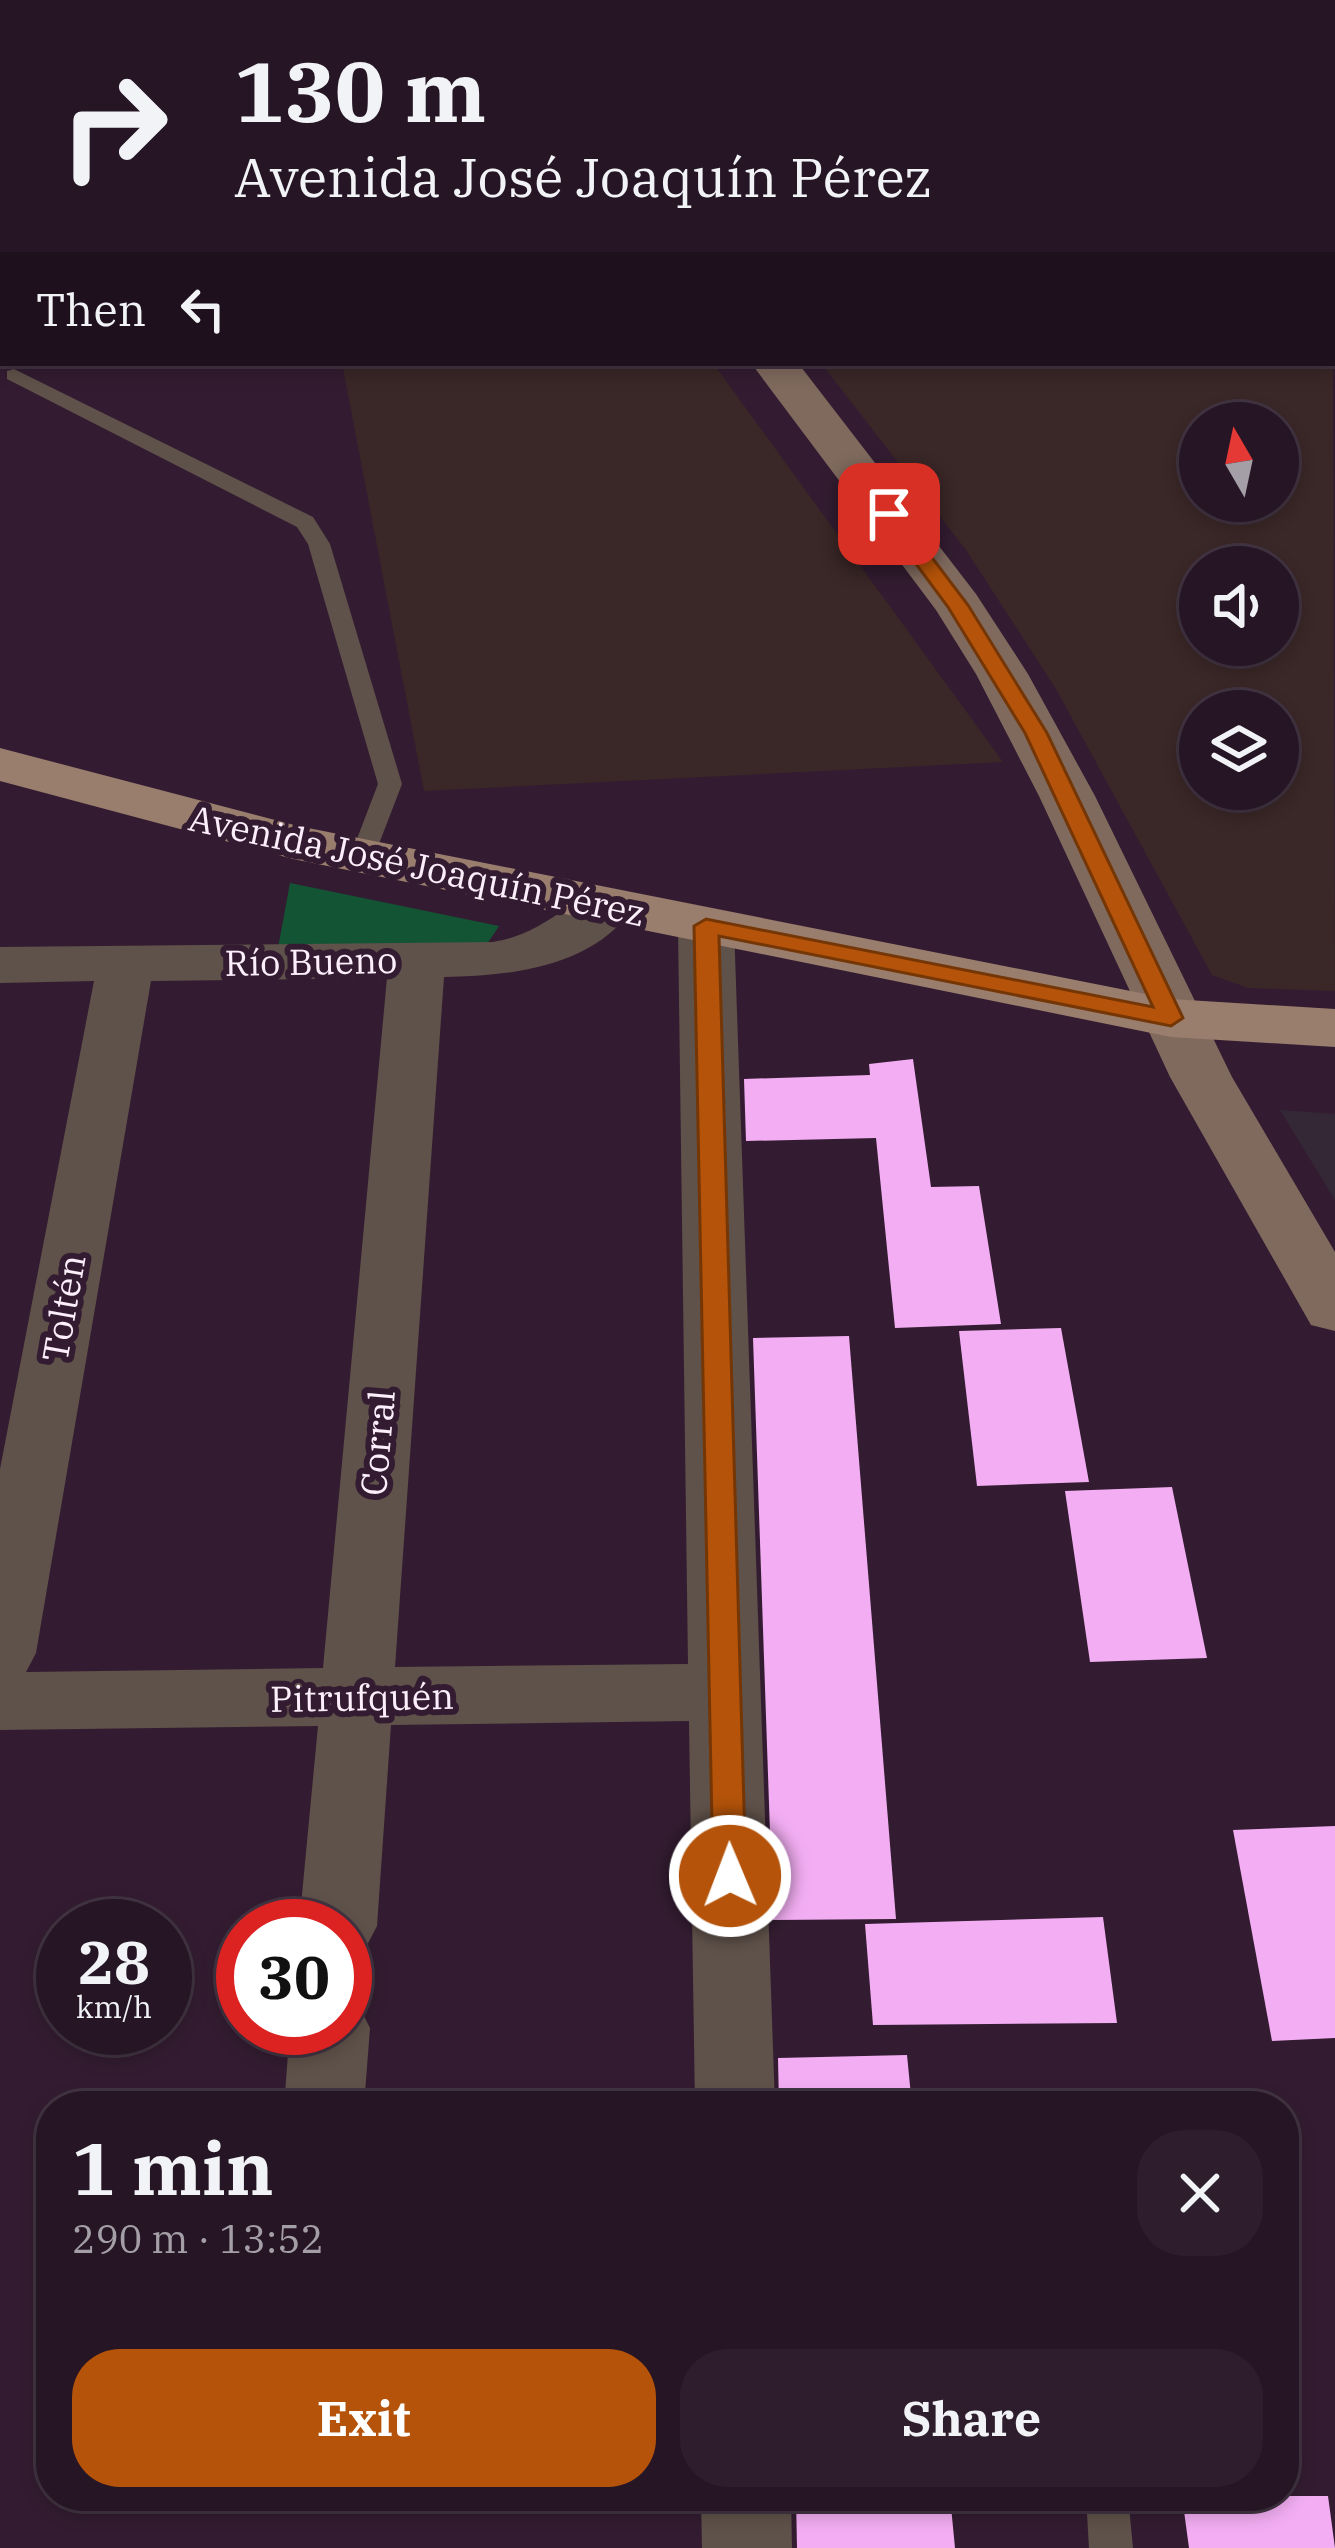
<!DOCTYPE html>
<html lang="en">
<head>
<meta charset="utf-8">
<style>
	:root { --surface:#261525; --page:#2e1e2d; --text:#f1f3f6; --muted:#a49fa7; --line:#423442; --accent:#b45309 }
	body { margin:0; font-family:"IBM Plex Serif",serif; background:var(--page); color:var(--text); height:100vh; display:flex; flex-direction:column; font-size:45px; white-space:nowrap }
	* { box-sizing:border-box; margin:0 }
	p { font-size:39px; color:var(--muted) }
	.icon { flex:none; width:66px; height:66px; fill:none; stroke:currentColor; stroke-width:2; stroke-linecap:round; stroke-linejoin:round }
	.map { position:relative; flex:1; overflow:hidden }
	.panel { position:absolute; left:36px; top:2091px; width:1263px; height:420px; display:flex; flex-direction:column; background:var(--surface); border-radius:48px; box-shadow:0 6px 18px #0003,0 0 0 3px var(--line) }
	.panel>* { flex:none }
	.guide { position:absolute; left:0px; top:0px; width:1335px; height:366px; box-shadow:0 6px 18px #0003,0 0 0 3px var(--line); background:#261525; color:var(--text); overflow:hidden }
	.needle { width:78px; rotate:351deg }
	.fabs { position:absolute; left:1179px; top:402px; display:grid; gap:24px }
	.fabs a { display:grid; place-items:center; width:120px; height:120px; border-radius:50%; background:var(--surface); box-shadow:0 6px 18px #0003,0 0 0 3px var(--line); font-size:60px }
	.speed { position:absolute; left:36px; top:1899px; display:flex; gap:24px; font-size:60px; font-weight:700; text-align:center }
	.speed>* { display:grid; place-content:center; width:156px; height:156px; border-radius:50%; background:var(--surface); box-shadow:0 6px 18px #0003,0 0 0 3px var(--line); line-height:1 }
	.speed small { font-size:30px; font-weight:400 }
	.speed .limit { border:18px solid #d22; background:#fff; color:#111 }
	.pin { position:absolute; display:grid; place-items:center; width:102px; height:102px; color:#fff; margin:-51px; border-radius:24px; box-shadow:0 6px 18px #0006 }
	.me { position:absolute; width:132px; margin:-66px; rotate:359deg; stroke-linejoin:round; filter:drop-shadow(0 0 9px #0008) }
	.turn { display:flex; align-items:center; gap:42px; height:252px; padding:0 36px; font-size:54px }
	.turn .icon { width:156px; height:156px; stroke-width:2.5 }
	.turn b { display:block; font-size:84px; line-height:102px }
	.then { display:flex; align-items:center; height:114px; padding:0 36px; background:#0003; gap:24px; font-size:45px }
	.round { display:grid; place-items:center; flex:none; width:126px; height:126px; border-radius:48px; background:var(--page) }
	.head { display:flex; align-items:center; justify-content:space-between; height:204px; padding:0 36px }
	h1 { font-size:72px; font-weight:800; line-height:90px }
	.cta { display:flex; gap:24px; margin-top:auto; padding:24px 36px }
	.cta a { flex:1; height:138px; border-radius:48px; background:var(--accent); color:#fff; font-size:48px; font-weight:800; line-height:138px; text-align:center }
	.cta a+a { background:var(--page); color:var(--text) }
	.map>svg:first-child { display:block }
</style>
</head>
<body>
<div class="map">
<svg width="1335" height="2548" viewBox="0 0 1335 2548">
	<rect width="100%" height="100%" fill="#331c31"/>
	<!-- commercial -->
	<polygon fill="#342836" points="1280,1110 1335,1114 1335,1200"/>
	<!-- industrial -->
	<g fill="#3a2727" fill-rule="evenodd">
		<path d="M1332,90L1335,991L1248,988L1212,975L1056,689L966,550L821,363H1332ZM1200,423H1278V501H1200ZM1200,567H1278V645H1200ZM1200,711H1278V789H1200Z"/>
		<polygon points="342,363 713,363 1003,762 424,791"/>
	</g>
	<!-- green -->
	<g fill="#135434">
		<polygon points="0,0 367,0 3,3 0,169"/>
		<polygon points="290,883 499,926 487,944 278,948"/>
	</g>
	<!-- building -->
	<g fill="#f3aef3">
		<polygon points="913,1059 931,1187 979,1186 1001,1324 895,1328 876,1138 746,1141 744,1079 870,1075 869,1064"/>
		<polygon points="1061,1328 1089,1482 977,1486 959,1331"/>
		<polygon points="849,1336 896,1919 773,1920 753,1338"/>
		<polygon points="1172,1487 1207,1658 1090,1662 1065,1491"/>
		<polygon points="1335,1826 1335,2038 1272,2041 1233,1830"/>
		<polygon points="1103,1917 1117,2023 873,2025 865,1924"/>
		<polygon points="907,2055 912,2106 779,2106 778,2058"/>
		<polygon points="796,2496 950,2496 955,2548 797,2548"/>
		<polygon points="1182,2496 1328,2496 1335,2548 1189,2548"/>
	</g>
	<g fill="none" stroke-linecap="round" stroke-linejoin="round">
		<!-- path -->
		<g stroke="#9f8c9d" stroke-width="4.5" stroke-dasharray="8 4.5" stroke-linecap="butt">
			<polyline points="340,0 344,3"/>
			<polyline points="179,3 183,0"/>
		</g>
		<!-- service -->
		<g fill="#5f524a" fill-rule="evenodd">
			<polygon points="14,369 313,517 330,544 402,784 372,862 354,862 350,857 378,784 308,544 297,527 7,379 7,371"/>
			<polygon points="1086,2496 1128,2496 1133,2548 1089,2548"/>
		</g>
		<!-- minor -->
		<g fill="#5f524a" fill-rule="evenodd">
			<rect x="950" y="0" width="36" height="3"/>
			<rect x="1332" y="36" width="3" height="22"/>
			<path d="M607,889L626,894L635,906C593,967 512,976 444,977L395,1667L688,1664L678,926L686,914L706,909L726,914L734,926L775,2106H695L689,1721L391,1725L377,1926L365,1949L345,1956V1926H299L318,1726L0,1730V1469L94,981L0,983V947L493,942C547,933 565,900 607,889ZM387,978L323,1668L26,1672L36,1653L151,981Z"/>
			<polygon points="345,1999 358,2004 370,2028 364,2106 284,2106 290,2028 345,2028"/>
			<polygon points="701,2496 791,2496 792,2548 702,2548"/>
		</g>
		<!-- tertiary -->
		<g fill="#5f524a" fill-rule="evenodd">
			<polygon points="404,0 447,0 402,3"/>
			<polygon points="546,0 587,0 544,3"/>
			<polygon points="3,181 3,207 0,208 0,182"/>
		</g>
		<!-- secondary -->
		<g fill="#806a5e" fill-rule="evenodd">
			<polygon points="442,0 481,0 483,3 444,3"/>
			<polygon points="751,363 798,363 976,594 1028,674 1095,796 1232,1077 1335,1252 1335,1331 1311,1325 1170,1077 1039,796 976,674 936,610"/>
		</g>
		<!-- primary -->
		<polygon fill="#997d6d" fill-rule="evenodd" points="0,748 298,826 1171,999 1335,1009 1335,1047 1171,1037 293,859 0,781"/>
	</g>
	<!-- route -->
	<polygon fill="#b45309" stroke="#753606" stroke-width="3" points="889,508 896,510 968,605 1047,733 1183,1018 1171,1026 719,936 746,1876 741,1886 730,1890 718,1886 713,1876 694,926 706,919 1153,1007 1025,733 948,607 879,514"/>
	<g text-anchor="middle" dominant-baseline="central" stroke-width="12" stroke-linejoin="round" paint-order="stroke">
		<!-- street labels -->
		<g font-size="36" fill="#fdeefb" stroke="#331c31">
			<text transform="translate(417 865) rotate(12)">Avenida José Joaquín Pérez</text>
			<text transform="translate(311 961) rotate(-1)">Río Bueno</text>
			<text transform="translate(63 1308) rotate(-80)">Toltén</text>
			<text transform="translate(377 1443) rotate(-85)">Corral</text>
			<text transform="translate(362 1697) rotate(-1)">Pitrufquén</text>
		</g>
	</g>
</svg>
<div class="fabs">
<a><svg class="needle" viewBox="-14 -14 28 28"><path d="M0-13l5 13h-10z" fill="#e53935"/><path d="M0 13l5-13h-10z" fill="#a49fa7"/></svg></a>
<a><svg class="icon" aria-label="sound" viewBox="0 0 24 24"><path d="M4 9h4l5-4v14l-5-4H4zM17 9q2 3 0 6"/></svg></a>
<a><svg class="icon" aria-label="layers" viewBox="0 0 24 24"><path d="M12 4l9 5-9 5-9-5zM3 14l9 5 9-5"/></svg></a>
</div>
<div class="speed"><div>28<small>km/h</small></div><div class="limit">30</div></div>
<div class="pin" style="left:889px;top:514px;background:#d93025"><svg class="icon" aria-label="arrive" viewBox="0 0 24 24"><path d="M6 21V4h12l-3 4 3 4H6"/></svg></div>
<svg class="me" style="left:730px;top:1876px" viewBox="-20 -20 40 40"><circle r="17" fill="#b45309" stroke="#fff" stroke-width="3"/><path d="M0-11L8 9 0 5-8 9z" fill="#fff"/></svg>
<div class="guide">
<div class="turn"><svg class="icon" aria-label="right" viewBox="0 0 24 24"><path d="M7 20v-9h11M14 6l5 5-5 5"/></svg><div><b>130 m</b>Avenida José Joaquín Pérez</div></div>
<div class="then">Then<svg class="icon" aria-label="left" viewBox="0 0 24 24"><path d="M17 20v-9H6M10 6l-5 5 5 5"/></svg></div>
</div>
<section class="panel">
<div class="head"><div><h1>1 min</h1><p>290 m · 13:52</p></div><a class="round"><svg class="icon" aria-label="close" viewBox="0 0 24 24"><path d="M6 6l12 12M18 6L6 18"/></svg></a></div>
<div class="cta"><a>Exit</a><a>Share</a></div>
</section>
</div>
</body>
</html>
